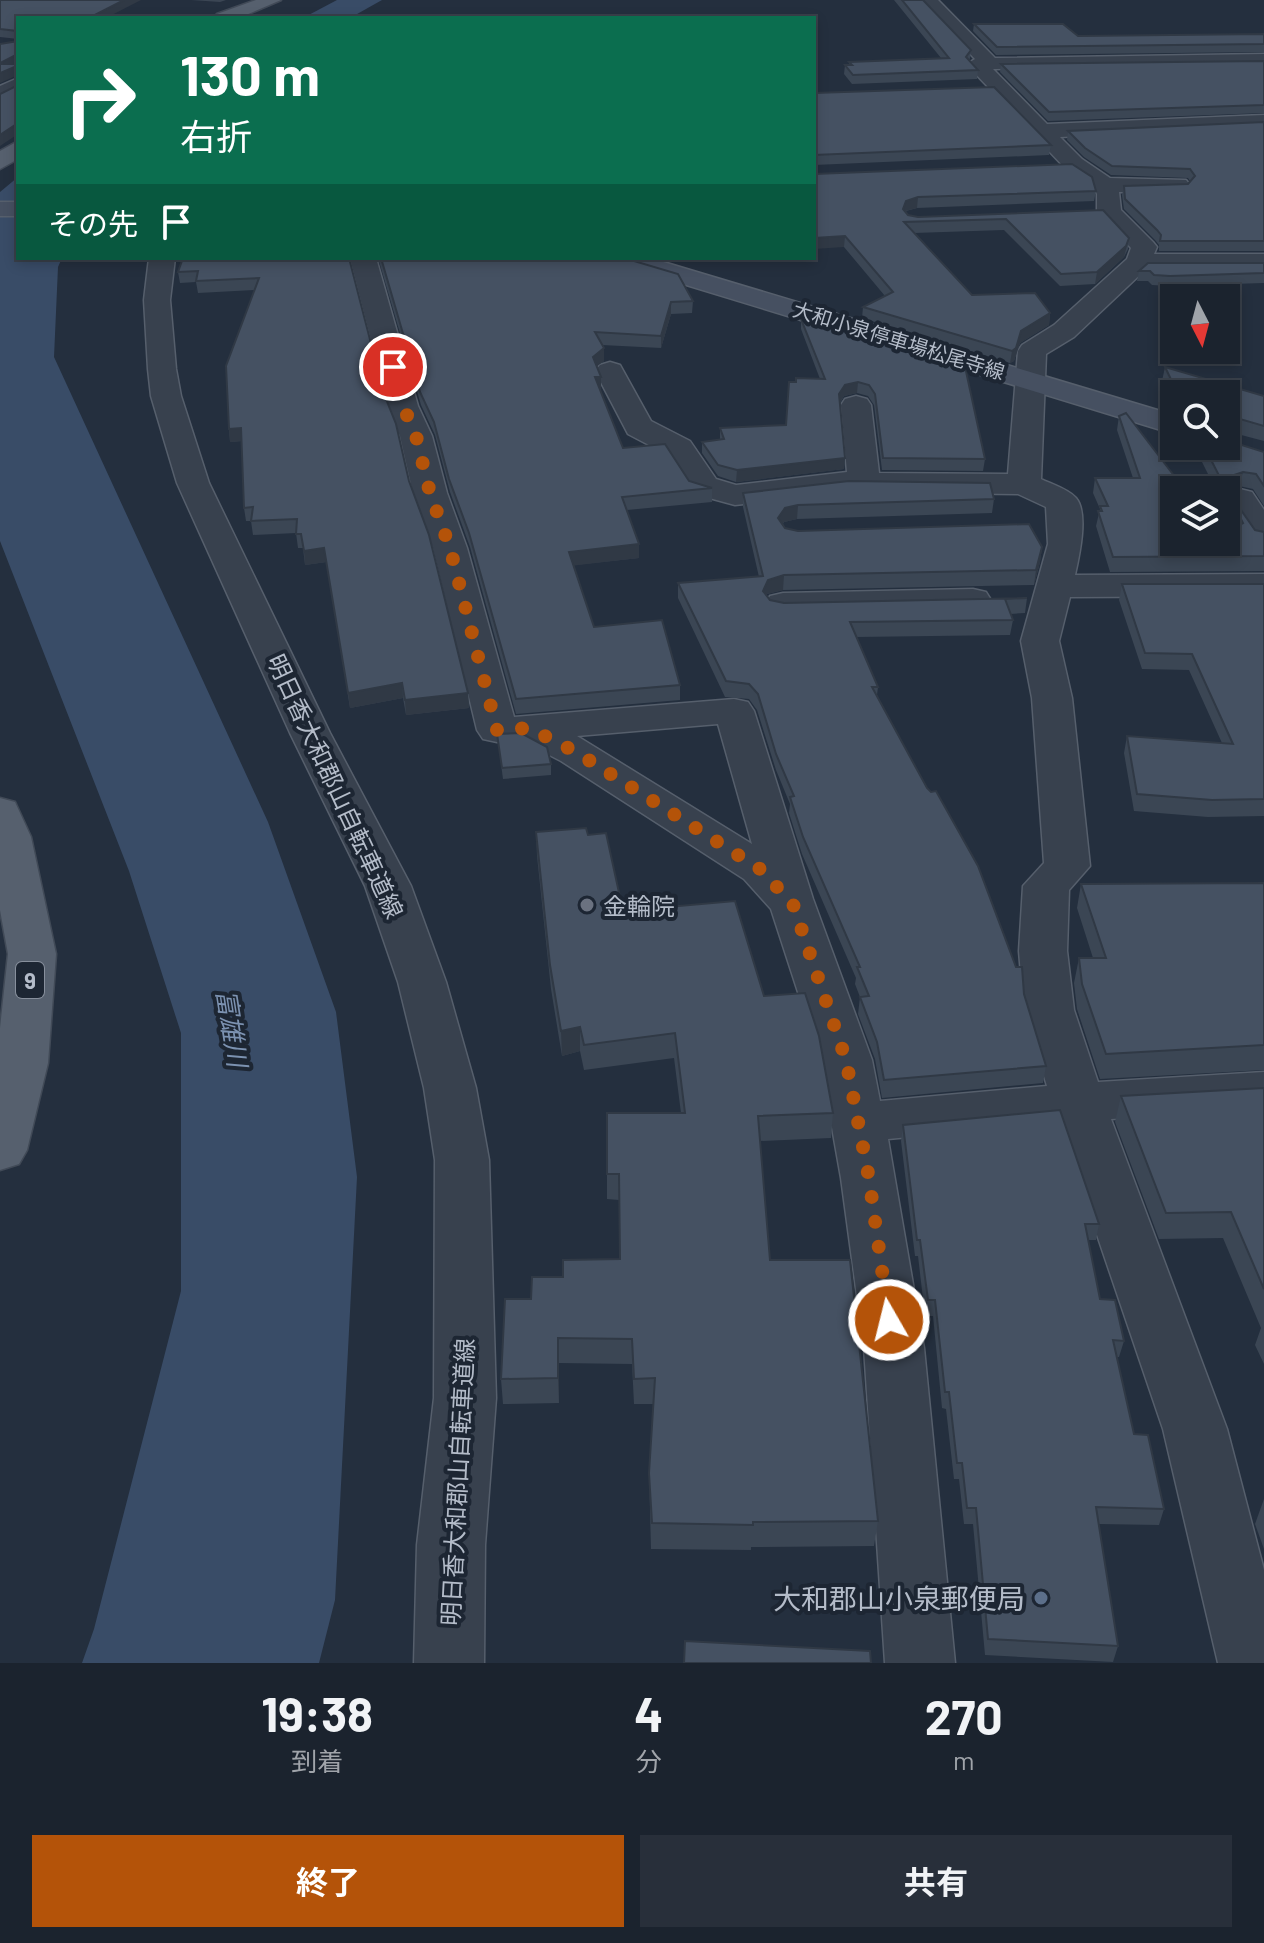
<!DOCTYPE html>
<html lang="ja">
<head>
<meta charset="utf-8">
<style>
	:root { --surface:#1b232e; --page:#282f3a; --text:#f1f3f6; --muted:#a0a4aa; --line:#39404a; --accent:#b45309 }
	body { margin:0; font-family:Barlow,"Noto Sans JP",sans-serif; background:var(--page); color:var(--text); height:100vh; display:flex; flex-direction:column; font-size:30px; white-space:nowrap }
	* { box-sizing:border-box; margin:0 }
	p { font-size:26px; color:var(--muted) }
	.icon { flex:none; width:44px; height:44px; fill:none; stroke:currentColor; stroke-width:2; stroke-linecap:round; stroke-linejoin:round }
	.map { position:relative; height:1663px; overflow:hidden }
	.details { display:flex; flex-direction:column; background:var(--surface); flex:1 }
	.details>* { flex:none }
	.banner { position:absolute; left:16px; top:16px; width:800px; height:244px; border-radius:0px; box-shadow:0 4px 12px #0003,0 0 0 2px var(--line); background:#0b6e4f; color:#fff; overflow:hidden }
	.needle { width:52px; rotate:174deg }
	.tools { position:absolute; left:1160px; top:284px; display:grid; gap:16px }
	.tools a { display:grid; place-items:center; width:80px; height:80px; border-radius:0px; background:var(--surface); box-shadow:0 4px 12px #0003,0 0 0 2px var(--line); font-size:40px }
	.pin { position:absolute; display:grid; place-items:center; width:68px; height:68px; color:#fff; margin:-34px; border:4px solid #fff; border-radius:50%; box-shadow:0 2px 8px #0007 }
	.me { position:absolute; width:88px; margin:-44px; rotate:352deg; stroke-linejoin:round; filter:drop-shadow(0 0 6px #0008) }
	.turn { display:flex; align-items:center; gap:28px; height:168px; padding:0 32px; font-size:36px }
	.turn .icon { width:104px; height:104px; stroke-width:2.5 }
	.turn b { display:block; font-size:56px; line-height:68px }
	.then { display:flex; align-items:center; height:76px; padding:0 32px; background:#0003; gap:16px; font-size:30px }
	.eta { display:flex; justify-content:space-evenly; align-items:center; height:136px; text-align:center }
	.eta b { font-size:48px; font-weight:700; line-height:56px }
	.button { display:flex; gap:16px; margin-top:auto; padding:16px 32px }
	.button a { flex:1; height:92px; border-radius:0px; background:var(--accent); color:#fff; font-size:32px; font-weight:700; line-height:92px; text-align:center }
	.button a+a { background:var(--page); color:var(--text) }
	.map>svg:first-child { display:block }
</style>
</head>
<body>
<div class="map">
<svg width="1264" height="1663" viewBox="0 0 1264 1663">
	<rect width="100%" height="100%" fill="#242f3e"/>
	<!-- water -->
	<g fill="#394c67">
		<polygon points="337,0 382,0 350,18 303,18"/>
		<polygon points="18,177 18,258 62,258 58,267 54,357 268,822 336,1012 357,1177 335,1600 319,1663 82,1663 94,1629 181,1291 181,1033 129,871 0,541 0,192"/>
	</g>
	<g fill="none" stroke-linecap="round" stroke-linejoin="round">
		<!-- street casing -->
		<g stroke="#565f6c" stroke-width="3">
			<g id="street">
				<path d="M919,0H938L995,58L1264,54V66L993,69L1047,124L1264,115V127L1060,137L1082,159L1110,178L1186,180L1190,185L1186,190L1178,192H1119L1121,210L1153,242L1157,247L1154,254H1264V270H1145L1074,337L1046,354L1041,479C1051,484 1068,489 1076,498C1089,513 1079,557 1075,575L1264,574V596L1070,597L1059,641L1072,698L1090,866L1069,890L1067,951L1074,1010L1098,1082L1264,1072V1110L1111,1119L1227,1429L1264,1570V1663H1218L1163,1429L1059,1123L888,1139L924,1348L955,1663H885L864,1348L841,1178L820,1060L771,909L744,879L561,761L522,741L497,742L483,739L477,730L433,548L413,493L400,436L388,406L350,258H376L418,406L432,436L447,493L467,548L514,717L734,699L748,702L754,711L813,899L872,1060L880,1101L1047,1086L1024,1010L1019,951L1023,886L1044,863L1032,698L1021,641L1048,544L1046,507L1018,494L848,492L735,505L691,493L668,455L628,434L595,371L600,365L610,362L620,365L651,421L690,441L716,479L736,485L847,472L841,405L845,399L856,396L867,399L871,405L879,473L1008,474L1018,351L1022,345L1054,325L1127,259L1131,248L1097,211V194L1093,186L1066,169L970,68L967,64L975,59ZM718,724L752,844L577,736Z"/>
				<polygon points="18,78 18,93 0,101 0,86"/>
				<polygon points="149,258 175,258 170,300 176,369 181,396 209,483 330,733 411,886 446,982 476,1088 489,1160 496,1398 485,1545 484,1663 414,1663 417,1545 434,1398 435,1160 424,1088 398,982 365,886 290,733 177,483 151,396 148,369 144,300"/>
				<polygon points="1240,489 1252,492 1264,510 1264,545 1252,542 1226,503 1228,492"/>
				<polygon points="973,589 986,592 991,600 986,608 973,611 783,615 770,612 765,604 770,596 783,593"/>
			</g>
		</g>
		<!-- secondary casing -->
		<g stroke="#565f6c" stroke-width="3">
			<g id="secondary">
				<rect x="0" y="202" width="18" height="14"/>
				<polygon points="610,258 650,258 1174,415 1174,434 614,263"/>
			</g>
		</g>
		<!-- primary casing -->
		<g stroke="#414a57" stroke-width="3">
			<g id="primary">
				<polygon points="256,0 281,0 239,18 214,18 217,14"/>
				<polygon points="18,141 18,159 0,169 0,151"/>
				<polygon points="0,798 15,802 31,837 56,954 48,1063 27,1150 19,1164 0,1170 0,1028 8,954 0,910"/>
			</g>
		</g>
		<!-- street -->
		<use href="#street" fill="#38414e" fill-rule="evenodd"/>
		<!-- secondary -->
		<use href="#secondary" fill="#465061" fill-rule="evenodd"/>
		<!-- primary -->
		<use href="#primary" fill="#56606e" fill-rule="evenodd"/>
	</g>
	<!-- wall -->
	<g fill="#3b4654">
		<polygon points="0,0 18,18 18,39 0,37"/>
		<polygon points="191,0 226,0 220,2"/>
		<polygon points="894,0 923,0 971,50 970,58 969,61 978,70 977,79 852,84 844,74 845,65 849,65 849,62 941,58"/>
		<polygon points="974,24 1078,36 1264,34 1264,52 996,55 973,31"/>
		<polygon points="1264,61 1264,113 1048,121 1000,72 1001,64"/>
		<polygon points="814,93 1051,145 1049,155 814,165"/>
		<polygon points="1264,122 1264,251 1159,251 1159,245 1155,240 1124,209 1122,195 1124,186 1188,184 1190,181 1188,178 1111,175 1084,157 1067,140 1068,131"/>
		<polygon points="814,174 1096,191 1094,201 917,208 906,211 908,215 918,217 1103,210 1129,238 1128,249 1124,257 1095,284 1060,286 1004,230 914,233 972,295 1050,313 1049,325 1020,343 1014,361 1010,363 862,318 863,307 885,296 844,247"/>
		<polygon points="349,258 384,394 468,693 469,708 406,715 403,698 350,708 326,562 305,565 303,548 298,548 296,533 253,535 251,521 246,521 244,508 242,441 230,442 229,429 254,290 198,293 196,282 180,283 178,272"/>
		<polygon points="378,258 624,258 693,301 692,313 671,314 661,348 602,345 604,361 597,366 601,389 600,389 623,448 689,481 712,488 712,502 627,510 639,544 639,558 574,565 594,627 680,685 680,700 516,714 470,547 450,492 435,435 421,405"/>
		<polygon points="1264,263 1264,283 1168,286 1152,285 1148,281 1137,281 1139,271"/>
		<polygon points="801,319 985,459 983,471 882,470 874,405 868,396 857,393 844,396 840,403 845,458 844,469 736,482 718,476 702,453 702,442 720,440 720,428 786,425 796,382 820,379 801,329"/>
		<polygon points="1165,367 1264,396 1264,441 1226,431 1226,394 1174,394 1174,405 1162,381"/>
		<polygon points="1119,416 1174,490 1226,542 1234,528 1226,511 1226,490 1216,490 1194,446 1226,446 1264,452 1264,506 1253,489 1239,486 1227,491 1255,530 1264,532 1264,571 1110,572 1096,526 1100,509 1093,493 1095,478 1133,478 1117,430"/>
		<polygon points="743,493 994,499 992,513 797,519 784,522 783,524 785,528 798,531 1042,547 1040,562 1034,585 783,590 767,594 767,596 770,600 784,603 1027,598 1025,613 1010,614 1013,620 1010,635 856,637 878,687 877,695 1024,994 1046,1066 1043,1083 882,1098 875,1059 858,1014 860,997 855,984 856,978 802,854 789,813 790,804 776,770 757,710 749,699 725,697 678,598 678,583 759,577 743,507"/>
		<polygon points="1122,584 1264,584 1264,816 1208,817 1134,811 1124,753 1127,736 1222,743 1189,670 1142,669 1119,600"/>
		<polygon points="497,734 551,764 551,775 503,779"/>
		<polygon points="536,832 588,835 623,911 764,996 833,1113 831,1138 760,1141 770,1260 878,1521 874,1546 751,1547 751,1550 651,1549 649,1473 653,1404 634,1404 632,1364 559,1363 559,1403 503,1404 501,1379 531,1299 563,1277 620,1259 619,1200 607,1199 607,1113 681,1113 674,1058 584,1070 580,1051 562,1056 551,989 537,856"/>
		<polygon points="1264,883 1264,1070 1100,1079 1077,1009 1074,983 1079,958 1093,958 1077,908 1081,884"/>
		<polygon points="1264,1088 1264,1364 1255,1345 1261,1328 1223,1238 1159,1239 1115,1122 1121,1096"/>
		<polygon points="903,1125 1099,1224 1096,1240 1088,1240 1100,1299 1124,1341 1119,1357 1117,1357 1134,1434 1164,1509 1159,1525 1099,1524 1118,1646 1113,1662 985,1655 973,1524 964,1524 959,1479 954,1479 946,1409 942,1408 933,1316 925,1316 918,1256 915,1256 901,1141"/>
		<polygon points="1264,1499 1264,1549 1255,1524"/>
	</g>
	<!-- shaded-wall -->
	<g fill="#303945">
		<polygon points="124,0 141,0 106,18 89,18"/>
		<polygon points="18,54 18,63 1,72 0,63"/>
		<polygon points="17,66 18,75 0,83 0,73"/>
		<polygon points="18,123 18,134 0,146 0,135"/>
		<polygon points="918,197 917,208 905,211 903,209 906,201"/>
		<polygon points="845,236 844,247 814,249 814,238"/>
		<polygon points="1129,238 1124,257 1095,284 1097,272"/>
		<polygon points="668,258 698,258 668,260"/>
		<polygon points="671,302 671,314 661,348 661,336"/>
		<polygon points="1050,313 1049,325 1020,343 1014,361 1010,363 1012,351 1021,331"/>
		<polygon points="604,348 604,361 593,369 593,357"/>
		<polygon points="595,377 601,377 601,389 595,390"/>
		<polygon points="858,382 857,393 844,396 838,405 839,394 845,385"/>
		<polygon points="241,428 243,441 230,442 229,429"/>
		<polygon points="845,458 844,469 736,482 737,470"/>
		<polygon points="1243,472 1239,486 1226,491 1228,477"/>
		<polygon points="798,505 797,519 784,522 777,532 778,518 785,508"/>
		<polygon points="639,544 639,558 570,566 569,552"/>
		<polygon points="1042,547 1040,562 1034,585 1036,570"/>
		<polygon points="324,548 326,562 305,565 304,551"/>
		<polygon points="784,575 783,590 767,594 762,606 763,591 768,580"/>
		<polygon points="402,683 403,698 350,708 348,693"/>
		<polygon points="468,693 469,708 406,715 405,700"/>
		<polygon points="580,1027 580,1051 562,1056 561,1031"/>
		<polygon points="558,1338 559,1363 559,1403 558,1378"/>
	</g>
	<!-- building -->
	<g fill="#455162" stroke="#303945" stroke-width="2">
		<polygon points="0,0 124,0 89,18 18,18 18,34 17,31 0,29"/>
		<polygon points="902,0 923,0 971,50 966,57 978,70 853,75 845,65 852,65 849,62 949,58"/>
		<polygon points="974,24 1063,24 1078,36 1264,34 1264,44 997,47"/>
		<polygon points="18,41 18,54 0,63 0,44"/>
		<polygon points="1264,61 1264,105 1049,112 1001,64"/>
		<polygon points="0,64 18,64 18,74 17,66 0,73"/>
		<polygon points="18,85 18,123 0,135 0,94"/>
		<polygon points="994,87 1051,145 814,155 814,93"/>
		<polygon points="1264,122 1264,241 1160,241 1161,235 1157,230 1125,199 1124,186 1188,184 1195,176 1190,169 1112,166 1085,148 1068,131"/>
		<polygon points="1072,164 1092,177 1096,191 918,197 906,201 903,209 908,215 918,217 1103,210 1129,238 1126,246 1097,272 1061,274 1006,219 904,222 972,295 1035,293 1050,313 1021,331 1016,348 1012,351 863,307 893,292 845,236 814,238 814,174"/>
		<polygon points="183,258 349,258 384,394 396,424 409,481 429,535 468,693 405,700 402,683 348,693 324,548 304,551 301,534 296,534 297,519 251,521 253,507 244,508 241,428 229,429 226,366 259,278 196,281 198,271 178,272"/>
		<polygon points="381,258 624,258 678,274 693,301 671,302 661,336 595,332 604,348 593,357 601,377 595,377 623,448 665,444 689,481 712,488 622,497 639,544 569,552 594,627 662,620 680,685 516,699 469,533 449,479 434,422 420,392"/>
		<polygon points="1148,263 1264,263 1264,273 1170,276 1154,275 1150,271 1139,271"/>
		<polygon points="820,318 964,362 985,459 883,458 875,394 869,385 858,382 845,385 839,394 845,458 737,470 718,465 702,442 724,439 720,428 786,425 789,382 796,382 796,378 825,379 801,319"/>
		<polygon points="1165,367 1264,396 1264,426 1230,416 1226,419 1226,394 1178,394"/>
		<polygon points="1126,413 1185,490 1174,490 1174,542 1226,542 1226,533 1243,523 1204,446 1226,446 1226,440 1264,452 1264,486 1256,474 1243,472 1228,477 1227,490 1255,530 1264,532 1264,556 1113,557 1098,511 1102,511 1100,506 1108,506 1095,478 1140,478 1119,416"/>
		<polygon points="849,481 990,483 994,499 798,505 785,508 778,518 785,528 798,531 1029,524 1042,547 1036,570 784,575 768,580 763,591 770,600 784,603 1027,598 1005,599 1013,620 850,622 878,687 872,687 927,788 931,792 936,791 978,866 1016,967 1022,967 1024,994 1046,1066 884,1080 877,1042 860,997 869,996 857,967 860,967 803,837 790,797 794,796 776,754 758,694 749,684 726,681 678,583 763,576 743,493"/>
		<polygon points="1122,584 1264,584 1264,799 1212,800 1137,794 1127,736 1233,744 1192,654 1145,653"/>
		<polygon points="521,733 547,747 551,764 502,768 497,734"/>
		<polygon points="586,828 588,835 606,833 623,911 735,901 764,996 805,993 819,1036 833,1113 758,1116 770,1260 850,1260 878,1521 753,1522 753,1525 652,1523 649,1473 655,1378 634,1379 632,1339 558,1338 558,1378 501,1379 505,1299 531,1299 532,1277 563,1277 563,1260 620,1259 619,1174 607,1174 607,1113 685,1113 675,1033 584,1045 580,1027 561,1031 550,965 536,832"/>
		<polygon points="1264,883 1264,1045 1106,1054 1082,984 1079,958 1106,958 1081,884"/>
		<polygon points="1264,1088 1264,1289 1231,1212 1166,1213 1121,1096"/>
		<polygon points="1060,1110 1099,1224 1085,1224 1100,1299 1115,1300 1124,1341 1113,1340 1134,1434 1148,1435 1164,1509 1096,1507 1118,1646 988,1639 976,1508 967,1508 962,1463 957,1463 949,1392 945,1392 935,1300 928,1300 920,1240 917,1240 903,1125"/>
		<polygon points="685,1641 870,1651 871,1663 684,1663"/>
	</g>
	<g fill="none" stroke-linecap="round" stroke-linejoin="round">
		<!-- route -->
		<polyline stroke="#b45309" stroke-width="14" stroke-dasharray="0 25.2" points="393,367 403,406 416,436 430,493 450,548 497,730 529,728 576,752 760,869 793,904 846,1060 869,1178 889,1320"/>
	</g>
	<!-- markers -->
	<circle fill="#6b7280" stroke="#1d2633" stroke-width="3" cx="587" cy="905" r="8"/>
	<circle fill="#5c6f8a" stroke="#1d2633" stroke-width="3" cx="1041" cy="1598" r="8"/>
	<g text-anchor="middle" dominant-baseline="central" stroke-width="8" stroke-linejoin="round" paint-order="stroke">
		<!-- far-street labels -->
		<g font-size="20" fill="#b4bcc9" stroke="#1d2633">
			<text transform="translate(899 340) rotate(17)">大和小泉停車場松尾寺線</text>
		</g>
		<!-- shield labels -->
		<rect fill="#1d2633" stroke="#878f9c" stroke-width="2" x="16" y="962" width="28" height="36" rx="6"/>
		<g font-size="22" font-weight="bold" fill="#b4bcc9">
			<text x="30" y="980">9</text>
		</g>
		<!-- street labels -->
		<g font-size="24" fill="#b4bcc9" stroke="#1d2633">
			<text transform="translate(336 786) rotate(65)">明日香大和郡山自転車道線</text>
			<text transform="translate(457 1482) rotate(-87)">明日香大和郡山自転車道線</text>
		</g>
		<!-- poi labels -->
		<g font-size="24" fill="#b4bcc9" stroke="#1d2633" text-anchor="start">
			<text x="603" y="905">金輪院</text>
		</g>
		<!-- water labels -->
		<g font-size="26" font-style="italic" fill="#7c92b1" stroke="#1d2633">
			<text transform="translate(233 1028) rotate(81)">富雄川</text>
		</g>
		<!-- near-poi labels -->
		<g font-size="28" fill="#b4bcc9" stroke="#1d2633" text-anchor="end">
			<text x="1025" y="1598">大和郡山小泉郵便局</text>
		</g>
	</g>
</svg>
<div class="tools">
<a><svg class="needle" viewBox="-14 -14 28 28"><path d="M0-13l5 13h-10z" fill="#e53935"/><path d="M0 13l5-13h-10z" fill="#a0a4aa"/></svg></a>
<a><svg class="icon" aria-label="search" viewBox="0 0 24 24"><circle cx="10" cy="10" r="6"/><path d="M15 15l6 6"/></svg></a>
<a><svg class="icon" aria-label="layers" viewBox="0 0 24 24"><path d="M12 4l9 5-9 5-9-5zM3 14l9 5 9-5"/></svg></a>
</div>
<div class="pin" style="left:393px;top:367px;background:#d93025"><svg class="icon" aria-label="arrive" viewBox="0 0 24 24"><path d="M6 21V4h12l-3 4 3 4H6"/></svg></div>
<svg class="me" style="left:889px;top:1320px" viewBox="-20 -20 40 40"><circle r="17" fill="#b45309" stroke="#fff" stroke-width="3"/><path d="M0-11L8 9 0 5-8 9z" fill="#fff"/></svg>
<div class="banner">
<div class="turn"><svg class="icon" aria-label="right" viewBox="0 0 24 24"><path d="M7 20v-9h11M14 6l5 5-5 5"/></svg><div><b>130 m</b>右折</div></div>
<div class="then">その先<svg class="icon" aria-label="arrive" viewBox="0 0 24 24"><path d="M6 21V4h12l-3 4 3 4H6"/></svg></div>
</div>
</div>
<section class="details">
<div class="eta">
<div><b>19:38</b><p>到着</p></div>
<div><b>4</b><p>分</p></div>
<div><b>270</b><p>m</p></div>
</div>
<div class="button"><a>終了</a><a>共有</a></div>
</section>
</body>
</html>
